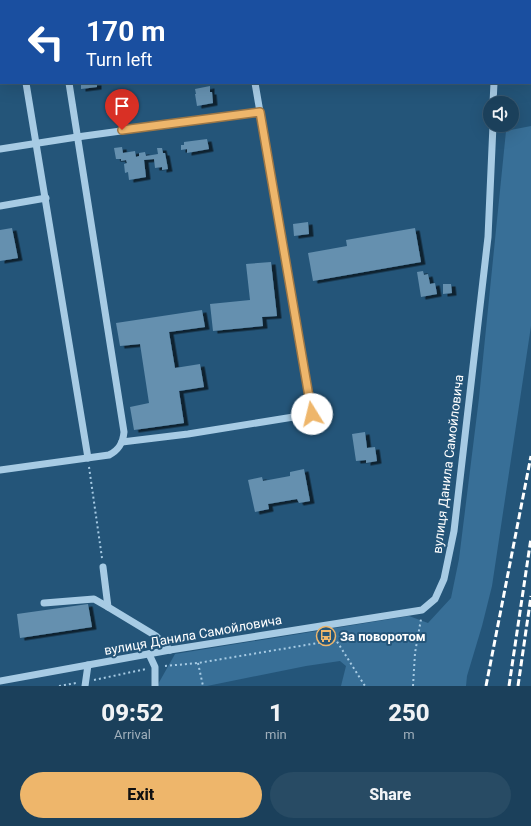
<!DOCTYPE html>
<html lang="en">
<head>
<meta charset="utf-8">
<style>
	:root { --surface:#1b405b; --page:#284b64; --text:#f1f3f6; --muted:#a0afbb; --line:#395971; --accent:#eeb66b }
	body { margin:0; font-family:Roboto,sans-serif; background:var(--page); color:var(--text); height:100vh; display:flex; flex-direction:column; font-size:15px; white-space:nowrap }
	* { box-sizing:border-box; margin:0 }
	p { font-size:13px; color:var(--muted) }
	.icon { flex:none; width:22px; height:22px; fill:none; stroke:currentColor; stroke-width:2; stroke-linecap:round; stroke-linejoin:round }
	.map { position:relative; height:686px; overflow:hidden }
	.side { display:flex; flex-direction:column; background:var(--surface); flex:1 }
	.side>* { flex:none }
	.top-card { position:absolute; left:0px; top:0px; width:531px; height:84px; box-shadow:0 4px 16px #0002,0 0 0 1px var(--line); background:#1a4fa0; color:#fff; overflow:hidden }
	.fabs { position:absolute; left:483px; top:96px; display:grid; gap:8px }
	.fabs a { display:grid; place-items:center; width:36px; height:36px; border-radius:50%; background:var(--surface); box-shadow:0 4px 16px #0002,0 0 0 1px var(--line); font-size:20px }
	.pin { position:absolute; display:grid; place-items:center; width:34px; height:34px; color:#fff; margin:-41px -17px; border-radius:50% 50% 50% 0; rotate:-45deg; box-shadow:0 0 4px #0007 }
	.pin .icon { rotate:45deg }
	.me { position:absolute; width:44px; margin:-22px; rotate:351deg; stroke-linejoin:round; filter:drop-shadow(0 0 3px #0008) }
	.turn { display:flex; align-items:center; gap:14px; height:84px; padding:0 20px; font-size:18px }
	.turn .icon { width:52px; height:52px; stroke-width:2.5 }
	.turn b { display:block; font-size:28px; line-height:34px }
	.eta { display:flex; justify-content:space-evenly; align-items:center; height:68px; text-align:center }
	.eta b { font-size:24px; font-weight:800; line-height:28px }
	.button { display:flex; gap:8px; margin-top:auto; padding:8px 20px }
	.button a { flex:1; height:46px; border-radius:24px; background:var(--accent); color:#111; font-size:16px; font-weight:800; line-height:46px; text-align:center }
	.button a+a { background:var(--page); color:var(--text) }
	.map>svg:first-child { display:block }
</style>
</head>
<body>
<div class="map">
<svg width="531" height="686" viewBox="0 0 531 686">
	<defs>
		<filter id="shadow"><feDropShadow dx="4.5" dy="2.5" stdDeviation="0" flood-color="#0009"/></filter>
	</defs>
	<rect width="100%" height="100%" fill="#245579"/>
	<!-- green -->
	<polygon fill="#386f97" points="531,126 531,326 492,586 482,626 467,676 466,686 341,686 346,666 340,661 306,666 207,686 157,686 175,654 409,616 428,623 451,598 459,559 479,398 506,131"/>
	<!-- building -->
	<g fill="#6590af" filter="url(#shadow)">
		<polygon points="81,83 97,83 97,87 81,89"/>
		<polygon points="210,86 210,92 212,92 213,103 197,106 195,94 196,94 195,89"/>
		<polygon points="207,139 209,149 187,153 187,149 181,150 181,145 184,145 184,142"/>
		<polygon points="122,147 123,153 135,151 136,157 139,156 139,153 145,152 146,156 158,154 157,148 162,148 163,153 165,153 168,169 162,170 162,167 155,168 154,159 144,160 146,177 129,180 128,172 125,173 124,164 127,163 126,160 121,161 121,159 116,159 114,148"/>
		<polygon points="308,222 309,234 294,236 293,224"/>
		<polygon points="12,228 18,258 0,261 0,230"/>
		<polygon points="415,228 421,262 313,281 308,253 347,246 346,240"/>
		<polygon points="271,262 277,316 262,317 263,326 213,331 210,304 250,300 246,264"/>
		<polygon points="423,271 424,275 428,274 430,284 435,283 437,294 421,297 417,272"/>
		<polygon points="443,284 451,284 452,293 443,294"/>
		<polygon points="202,310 205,327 169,332 175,368 200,364 204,387 179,391 184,423 134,430 130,407 149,403 140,344 120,346 116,323"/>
		<polygon points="365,432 367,448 375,447 377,461 366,463 366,460 356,461 352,434"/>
		<polygon points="304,469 310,501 299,503 297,499 268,504 269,509 255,512 248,480 262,477 263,481 290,476 290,472"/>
		<polygon points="88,604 92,627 20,638 17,614"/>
	</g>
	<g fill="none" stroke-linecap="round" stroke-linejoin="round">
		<!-- path -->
		<g stroke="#a7cbe4" stroke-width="2" stroke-dasharray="2 3" stroke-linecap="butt">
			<polyline points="89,467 102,558"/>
			<polyline points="198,663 203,686"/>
			<polyline points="165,666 198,663 336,640 365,686"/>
			<polyline points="94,680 146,669"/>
			<polyline points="59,686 76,683"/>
			<polyline points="413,686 415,653 421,619"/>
		</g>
		<!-- minor -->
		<g stroke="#a7cbe4" stroke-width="7">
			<polyline points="12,0 12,1"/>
			<polyline points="56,0 56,1"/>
			<polyline points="240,0 240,1"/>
			<polyline points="320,0 320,1"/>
			<polyline points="498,1 498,0"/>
			<polyline points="26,83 88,458"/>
			<polyline points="255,83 260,112"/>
			<polyline points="493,103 494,83"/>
			<polyline points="0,149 77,137 260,112 312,414 188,434 122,442"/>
			<polyline points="0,206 46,198"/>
			<path d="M0,470L109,455C119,450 123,443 124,432L69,83"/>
			<polyline points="103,567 108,607 156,636 170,650"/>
			<polyline points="44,603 94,599 108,607"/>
			<polyline points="149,654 155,667 155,686"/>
			<polyline points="0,681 170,650 422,610 435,599 444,579 454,531 488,237 493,125"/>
			<polyline points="85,686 88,665"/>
		</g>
		<!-- rail -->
		<g stroke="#fff" stroke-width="3" stroke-dasharray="7 3" stroke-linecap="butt">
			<polyline points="486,686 531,456"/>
			<polyline points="509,686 531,538"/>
			<polyline points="518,686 531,596"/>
		</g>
	</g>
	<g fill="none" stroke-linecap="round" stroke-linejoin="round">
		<!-- route casing -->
		<g stroke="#9b7646" stroke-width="10">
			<polyline id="route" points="122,130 260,112 312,414"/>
		</g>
		<!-- route -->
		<use href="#route" stroke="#eeb66b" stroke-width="7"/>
	</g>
	<!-- icons -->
	<defs>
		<g id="bus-ring" transform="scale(1)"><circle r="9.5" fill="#245579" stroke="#eeb66b" stroke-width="1.5"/><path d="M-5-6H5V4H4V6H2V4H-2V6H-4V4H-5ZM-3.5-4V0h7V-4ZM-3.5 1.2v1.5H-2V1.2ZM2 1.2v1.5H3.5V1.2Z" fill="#eeb66b"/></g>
	</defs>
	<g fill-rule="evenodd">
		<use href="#bus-ring" x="326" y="636"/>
	</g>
	<g text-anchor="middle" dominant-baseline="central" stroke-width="4" stroke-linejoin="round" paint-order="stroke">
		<!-- street labels -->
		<g font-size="13" fill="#fff" stroke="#245579">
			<text transform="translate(448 464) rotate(-83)">вулиця Данила Самойловича</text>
			<text transform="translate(193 635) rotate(-10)">вулиця Данила Самойловича</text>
		</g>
		<!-- poi labels -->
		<g font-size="13" font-weight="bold" fill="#fff" stroke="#245579" text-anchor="start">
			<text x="340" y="636">За поворотом</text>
		</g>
	</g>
</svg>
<div class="fabs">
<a><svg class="icon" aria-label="sound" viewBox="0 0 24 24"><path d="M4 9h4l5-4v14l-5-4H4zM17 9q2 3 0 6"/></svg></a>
</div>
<div class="pin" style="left:122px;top:130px;background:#d93025"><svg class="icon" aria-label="arrive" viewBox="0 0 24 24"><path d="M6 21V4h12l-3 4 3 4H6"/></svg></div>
<svg class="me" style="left:312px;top:414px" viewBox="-20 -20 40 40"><circle r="19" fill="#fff"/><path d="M0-13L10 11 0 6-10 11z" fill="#eeb66b"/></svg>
<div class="top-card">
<div class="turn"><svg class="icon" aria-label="left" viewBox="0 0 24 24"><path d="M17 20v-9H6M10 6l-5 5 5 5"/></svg><div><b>170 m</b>Turn left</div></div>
</div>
</div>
<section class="side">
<div class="eta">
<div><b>09:52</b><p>Arrival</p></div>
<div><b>1</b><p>min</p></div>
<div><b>250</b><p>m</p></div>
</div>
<div class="button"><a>Exit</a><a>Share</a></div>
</section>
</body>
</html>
